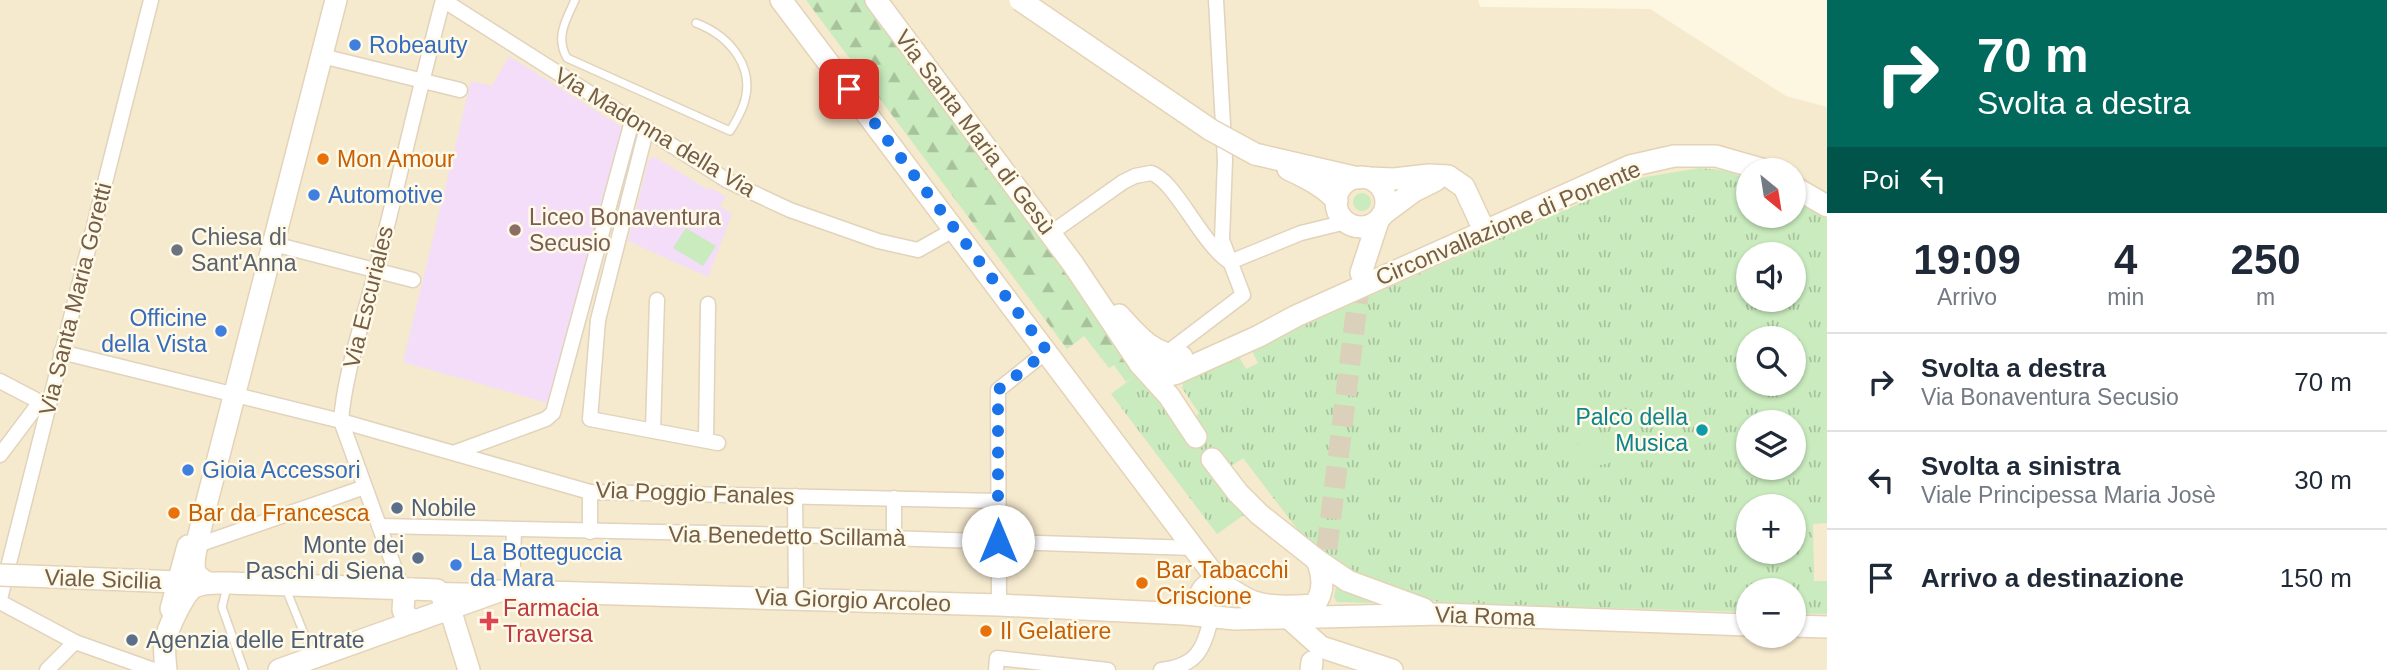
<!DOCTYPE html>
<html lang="it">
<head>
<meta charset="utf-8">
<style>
	:root { --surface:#fff; --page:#f2f2f3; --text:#1f2937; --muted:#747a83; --line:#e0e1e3 }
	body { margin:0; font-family:Arial,sans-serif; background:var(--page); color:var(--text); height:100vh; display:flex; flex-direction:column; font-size:26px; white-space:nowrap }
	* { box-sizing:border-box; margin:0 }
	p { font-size:23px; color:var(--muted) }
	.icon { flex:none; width:38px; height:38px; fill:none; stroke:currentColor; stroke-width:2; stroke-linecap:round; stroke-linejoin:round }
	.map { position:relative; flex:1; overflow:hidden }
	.side { display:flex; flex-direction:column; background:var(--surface); width:560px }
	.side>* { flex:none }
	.banner { background:#00695c; color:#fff; overflow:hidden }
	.needle { width:46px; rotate:150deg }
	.fabs { position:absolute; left:1736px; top:158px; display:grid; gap:14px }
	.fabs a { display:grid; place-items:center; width:70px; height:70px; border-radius:50%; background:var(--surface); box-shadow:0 2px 5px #0004; font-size:35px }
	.pin { position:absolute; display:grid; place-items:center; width:60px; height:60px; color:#fff; margin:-30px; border-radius:14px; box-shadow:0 4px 10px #0006 }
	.me { position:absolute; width:77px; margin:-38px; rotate:0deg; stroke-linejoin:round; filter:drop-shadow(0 0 5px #0008) }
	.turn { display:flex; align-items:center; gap:24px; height:147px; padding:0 35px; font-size:32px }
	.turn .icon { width:91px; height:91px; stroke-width:2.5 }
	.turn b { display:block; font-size:49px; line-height:60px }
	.then { display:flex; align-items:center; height:66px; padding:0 35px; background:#0003; gap:14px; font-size:26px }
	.eta { display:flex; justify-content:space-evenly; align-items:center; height:119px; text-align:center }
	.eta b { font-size:42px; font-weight:800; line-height:49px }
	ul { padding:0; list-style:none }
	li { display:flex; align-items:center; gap:21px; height:98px; padding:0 35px; border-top:2px solid var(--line) }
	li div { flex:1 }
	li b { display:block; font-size:26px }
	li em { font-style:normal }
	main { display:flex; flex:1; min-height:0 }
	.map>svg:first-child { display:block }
</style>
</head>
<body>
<main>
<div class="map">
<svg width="1827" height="670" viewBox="0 0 1827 670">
	<defs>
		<pattern id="forest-firs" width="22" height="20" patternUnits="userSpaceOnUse" patternTransform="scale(1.75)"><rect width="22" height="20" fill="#c9ebbe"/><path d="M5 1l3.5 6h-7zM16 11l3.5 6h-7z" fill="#a8c29c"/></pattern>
		<pattern id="park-tufts" width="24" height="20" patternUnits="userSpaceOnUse" patternTransform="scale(1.75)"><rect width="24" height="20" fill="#c9ebbe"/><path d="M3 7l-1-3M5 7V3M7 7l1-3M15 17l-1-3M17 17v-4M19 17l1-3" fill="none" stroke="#a8c29c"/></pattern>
	</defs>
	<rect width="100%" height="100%" fill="#fdf6e0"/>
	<!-- residential -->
	<path fill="#f5e9ce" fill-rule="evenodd" d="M0,0H1478L1480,7L1650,9L1786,96L1827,107V670H0ZM1748,170H1794V215H1748ZM1748,254H1794V299H1748ZM1748,338H1794V383H1748ZM1748,422H1794V467H1748ZM1748,506H1794V551H1748ZM1748,590H1794V635H1748Z"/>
	<!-- education -->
	<g fill="#f3ddf9">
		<polygon points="509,56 623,128 547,403 403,362 471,81 492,86"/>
		<polygon points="652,157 655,157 708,190 711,188 726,197 720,206 732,214 708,277 628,241 648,162"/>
	</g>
	<!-- forest -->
	<polygon fill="url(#forest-firs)" points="806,0 866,0 1139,373 1126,382 1114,365 1109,368 1084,336 1067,349"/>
	<!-- park -->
	<path fill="url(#park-tufts)" fill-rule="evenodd" d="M1700,168L1727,171L1748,179V215H1794V200L1827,219V523L1813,524L1814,581H1827V614L1794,613V590H1748V612L1467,604L1439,602L1376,587L1307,542L1243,458L1230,467L1248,512L1217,534L1111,394L1139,373L1194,418L1199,413L1182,388L1184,381L1191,376L1238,355L1246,369L1258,363L1251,349L1527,226L1640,178ZM1748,254H1794V299H1748ZM1748,338H1794V383H1748ZM1748,422H1794V467H1748ZM1748,506H1794V551H1748Z"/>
	<!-- garden -->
	<g fill="#c9ebbe">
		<circle cx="1362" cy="202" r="9"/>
		<polygon points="686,228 716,246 703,266 673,248"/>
		<path d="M1611,431H1629L1636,435L1638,443C1628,462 1600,467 1580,466L1574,461L1572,453C1579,439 1596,436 1611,431Z"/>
		<polygon points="1336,587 1375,603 1337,602 1334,597"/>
	</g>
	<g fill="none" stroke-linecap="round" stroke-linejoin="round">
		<!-- secondary-tunnel -->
		<polyline stroke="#dbd0ba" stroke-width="21" stroke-dasharray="21 10" stroke-linecap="butt" points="1323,580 1361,273"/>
		<!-- lane casing -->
		<g stroke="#e1d3bc" stroke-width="10">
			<g id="lane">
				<path d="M575,0C566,20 555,37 567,58L730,131C735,123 740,114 743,106C757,68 730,36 696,23"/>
				<polyline points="227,587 222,607 244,670"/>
				<polyline points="286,589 313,656"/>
			</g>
		</g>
		<!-- street casing -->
		<g stroke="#e1d3bc" stroke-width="17">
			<g id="street">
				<polyline points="443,0 728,181 790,210 878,241 918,250 955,229"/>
				<polyline points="322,56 460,90"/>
				<polyline points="646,131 598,320 590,419 718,443"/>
				<path d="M1051,233L1123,182L1135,176L1151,173C1175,180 1202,245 1230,262L1301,233L1346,222"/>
				<polyline points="274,244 413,280"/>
				<polyline points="61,352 341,421 590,492 998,501"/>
				<polyline points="1164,355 1243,295 1222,240 1225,160 1216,0"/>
				<polyline points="0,381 40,402 47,403"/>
				<polyline points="653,430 657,300"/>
				<polyline points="706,440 708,304"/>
				<polyline points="456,452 546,419 553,413 632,121"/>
				<polyline points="0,455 40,402"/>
				<polyline points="795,496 796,598"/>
				<polyline points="379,526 796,535 1194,548"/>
				<polyline points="590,532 590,492"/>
				<polyline points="894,539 894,498"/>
				<polyline points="198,545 365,487"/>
				<polyline points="437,590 487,591"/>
				<polyline points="512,591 514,530"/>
				<path d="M404,594L341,421C345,370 364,320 376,270C399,180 419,90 443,0"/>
				<polyline points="0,599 151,0"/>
				<polyline points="0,602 75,642 154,670"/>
				<polyline points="999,605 998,390 1047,351"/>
				<polyline points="47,670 75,642"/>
				<polyline points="996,670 997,658 1108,670"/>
				<path d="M1161,670C1196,666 1204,650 1211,618"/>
			</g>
		</g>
		<!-- secondary casing -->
		<g stroke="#e4d3b7" stroke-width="24">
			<g id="secondary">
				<polyline points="781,0 1220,583"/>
				<polyline points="876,0 1073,264 1140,364 1169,396 1196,437"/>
				<polyline points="1255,154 1358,178"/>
				<path d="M1288,169C1306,178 1323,185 1337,201"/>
				<circle cx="1361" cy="202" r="25"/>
				<polyline points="1368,178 1394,179 1429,175 1448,176 1464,187 1484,230"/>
				<polyline points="1794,187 1827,206"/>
				<polyline points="1383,214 1414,191 1436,180"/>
				<polyline points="1361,273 1378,221"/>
				<path d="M1119,315C1139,337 1151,353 1182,357"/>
				<polyline points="1140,364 1169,375 1177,373 1259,336 1296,316 1630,166 1674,156 1716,156 1765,170"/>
				<polyline points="1212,459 1238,493 1259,514 1317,560 1348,581 1424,609"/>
				<polyline points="28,576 178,582"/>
				<path d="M208,583C203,580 197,577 195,571C191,559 202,526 204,513L336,0"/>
				<polyline points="444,598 450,609 469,670"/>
				<polyline points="171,609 188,546"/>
				<path d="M1206,615L1201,609L1198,602C1200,592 1204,584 1215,583C1224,583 1242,598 1254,602C1272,608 1296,606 1314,605C1325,592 1323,575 1317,560"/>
				<polyline points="1291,620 1321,647 1392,670"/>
				<path d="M416,621L407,617L403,610L404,595L412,589L437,590C444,597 445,602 442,612"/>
				<polyline points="1794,626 1827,627"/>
				<path d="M166,670C165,661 164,651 165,642C167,630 184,592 194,587C204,582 217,583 228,583L412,589"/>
				<polyline points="279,670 499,591 512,591 999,605 1185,614 1235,619 1440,614 1748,625"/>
				<polyline points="1311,670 1312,662"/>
			</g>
		</g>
		<!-- lane -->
		<use href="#lane" stroke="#fff" stroke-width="7"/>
		<!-- street -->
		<use href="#street" stroke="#fff" stroke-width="14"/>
		<!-- secondary -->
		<use href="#secondary" stroke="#fff" stroke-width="21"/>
		<!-- secondary-bridge casing -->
		<g stroke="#e4d3b7" stroke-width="24" stroke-linecap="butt">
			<g id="secondary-bridge">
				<polyline points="1020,0 1211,130 1255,154"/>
				<polyline points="0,575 28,576"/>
			</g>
		</g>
		<!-- secondary-bridge -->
		<use href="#secondary-bridge" stroke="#fff" stroke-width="21"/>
	</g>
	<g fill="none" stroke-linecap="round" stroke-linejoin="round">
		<!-- route -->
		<polyline stroke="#1a73e8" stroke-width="12" stroke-dasharray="0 21.6" points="849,89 1047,351 998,390 998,541"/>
	</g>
	<!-- markers -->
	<g fill="#3f7fe0" stroke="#fff9e7" stroke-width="2.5">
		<circle cx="355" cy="45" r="7"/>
		<circle cx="314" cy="195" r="7"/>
		<circle cx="221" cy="331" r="7"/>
		<circle cx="188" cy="470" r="7"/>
		<circle cx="456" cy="565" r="7"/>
	</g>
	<g fill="#e8710a" stroke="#fff9e7" stroke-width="2.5">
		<circle cx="323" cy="159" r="7"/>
		<circle cx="174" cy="513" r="7"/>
		<circle cx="1142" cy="583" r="7"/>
		<circle cx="986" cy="631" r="7"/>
	</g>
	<circle fill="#8d6e63" stroke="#fff9e7" stroke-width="2.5" cx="515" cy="230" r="7"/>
	<circle fill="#6b7280" stroke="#fff9e7" stroke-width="2.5" cx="177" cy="250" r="7"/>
	<circle fill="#0f9aa8" stroke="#fff9e7" stroke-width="2.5" cx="1702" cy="430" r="7"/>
	<g fill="#5c6f8a" stroke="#fff9e7" stroke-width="2.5">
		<circle cx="397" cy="508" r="7"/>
		<circle cx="418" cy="558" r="7"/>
		<circle cx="132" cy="640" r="7"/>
	</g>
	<path fill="#e0444e" stroke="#fff9e7" stroke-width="2.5" d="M485.5 610.5h7v7h7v7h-7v7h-7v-7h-7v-7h7z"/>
	<g text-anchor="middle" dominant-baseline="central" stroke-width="5" stroke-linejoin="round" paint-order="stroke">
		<!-- shop labels -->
		<g font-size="23" fill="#366cbe" stroke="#fff9e7" text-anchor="start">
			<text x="369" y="45">Robeauty</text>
			<text x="328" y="195">Automotive</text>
			<text x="207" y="318" text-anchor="end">Officine<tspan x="207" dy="26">della Vista</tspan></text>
			<text x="202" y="470">Gioia Accessori</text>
			<text x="470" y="552">La Botteguccia<tspan x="470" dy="26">da Mara</tspan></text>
		</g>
		<!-- street labels -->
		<g font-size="23" fill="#755e47" stroke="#fff9e7">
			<text transform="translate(655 132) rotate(31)">Via Madonna della Via</text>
			<text transform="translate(975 132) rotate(53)">Via Santa Maria di Gesù</text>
			<text transform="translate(1508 223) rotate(-23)">Circonvallazione di Ponente</text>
			<text transform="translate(368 297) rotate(-76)">Via Escuriales</text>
			<text transform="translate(75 299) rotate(-76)">Via Santa Maria Goretti</text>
			<text transform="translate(695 493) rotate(2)">Via Poggio Fanales</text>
			<text transform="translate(787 536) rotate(1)">Via Benedetto Scillamà</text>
			<text transform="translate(103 579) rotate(2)">Viale Sicilia</text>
			<text transform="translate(853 600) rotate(2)">Via Giorgio Arcoleo</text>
			<text transform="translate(1485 616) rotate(2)">Via Roma</text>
		</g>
		<!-- food labels -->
		<g font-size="23" fill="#c56008" stroke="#fff9e7" text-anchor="start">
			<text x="337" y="159">Mon Amour</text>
			<text x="188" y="513">Bar da Francesca</text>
			<text x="1156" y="570">Bar Tabacchi<tspan x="1156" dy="26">Criscione</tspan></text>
			<text x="1000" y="631">Il Gelatiere</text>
		</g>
		<!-- education labels -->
		<g font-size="23" fill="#785e54" stroke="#fff9e7" text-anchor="start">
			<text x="529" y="217">Liceo Bonaventura<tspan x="529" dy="26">Secusio</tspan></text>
		</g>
		<!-- worship labels -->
		<g font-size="23" fill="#5b616d" stroke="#fff9e7" text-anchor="start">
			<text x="191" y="237">Chiesa di<tspan x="191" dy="26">Sant'Anna</tspan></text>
		</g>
		<!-- culture labels -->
		<g font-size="23" fill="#0d838f" stroke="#fff9e7" text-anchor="end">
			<text x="1688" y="417">Palco della<tspan x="1688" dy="26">Musica</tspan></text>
		</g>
		<!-- service labels -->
		<g font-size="23" fill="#4e5e75" stroke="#fff9e7" text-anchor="start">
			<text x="411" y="508">Nobile</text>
			<text x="404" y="545" text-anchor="end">Monte dei<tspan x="404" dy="26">Paschi di Siena</tspan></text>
			<text x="146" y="640">Agenzia delle Entrate</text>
		</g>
		<!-- health labels -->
		<g font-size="23" fill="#be3a42" stroke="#fff9e7" text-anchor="start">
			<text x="503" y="608">Farmacia<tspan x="503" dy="26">Traversa</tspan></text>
		</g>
	</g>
</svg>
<div class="fabs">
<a><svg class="needle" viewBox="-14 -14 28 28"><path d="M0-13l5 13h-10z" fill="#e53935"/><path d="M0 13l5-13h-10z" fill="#747a83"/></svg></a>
<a><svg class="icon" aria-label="sound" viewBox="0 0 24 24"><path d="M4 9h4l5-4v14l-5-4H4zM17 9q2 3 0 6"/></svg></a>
<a><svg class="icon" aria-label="search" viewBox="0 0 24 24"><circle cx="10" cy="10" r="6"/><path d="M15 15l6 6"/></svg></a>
<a><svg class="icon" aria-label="layers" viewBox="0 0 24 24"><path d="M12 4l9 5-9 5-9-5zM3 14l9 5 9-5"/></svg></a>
<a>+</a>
<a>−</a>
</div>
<div class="pin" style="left:849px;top:89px;background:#d93025"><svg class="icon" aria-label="arrive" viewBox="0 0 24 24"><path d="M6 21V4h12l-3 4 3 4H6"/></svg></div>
<svg class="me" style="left:998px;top:541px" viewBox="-20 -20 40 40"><circle r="19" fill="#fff"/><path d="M0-13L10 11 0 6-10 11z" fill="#1a73e8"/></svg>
</div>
<section class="side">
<div class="banner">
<div class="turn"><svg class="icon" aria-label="right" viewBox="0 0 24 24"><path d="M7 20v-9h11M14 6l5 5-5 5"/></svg><div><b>70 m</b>Svolta a destra</div></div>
<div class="then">Poi<svg class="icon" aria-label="left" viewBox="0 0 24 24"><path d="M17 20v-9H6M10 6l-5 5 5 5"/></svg></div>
</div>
<div class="eta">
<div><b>19:09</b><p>Arrivo</p></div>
<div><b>4</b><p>min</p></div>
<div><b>250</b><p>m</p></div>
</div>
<ul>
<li><svg class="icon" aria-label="right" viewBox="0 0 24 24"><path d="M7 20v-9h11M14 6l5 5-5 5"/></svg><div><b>Svolta a destra</b><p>Via Bonaventura Secusio</p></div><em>70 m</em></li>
<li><svg class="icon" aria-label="left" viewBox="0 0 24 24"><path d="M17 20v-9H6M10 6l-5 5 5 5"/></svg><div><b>Svolta a sinistra</b><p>Viale Principessa Maria Josè</p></div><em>30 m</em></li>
<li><svg class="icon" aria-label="arrive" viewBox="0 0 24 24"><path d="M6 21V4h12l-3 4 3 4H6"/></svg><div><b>Arrivo a destinazione</b></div><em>150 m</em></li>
</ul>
</section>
</main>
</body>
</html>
